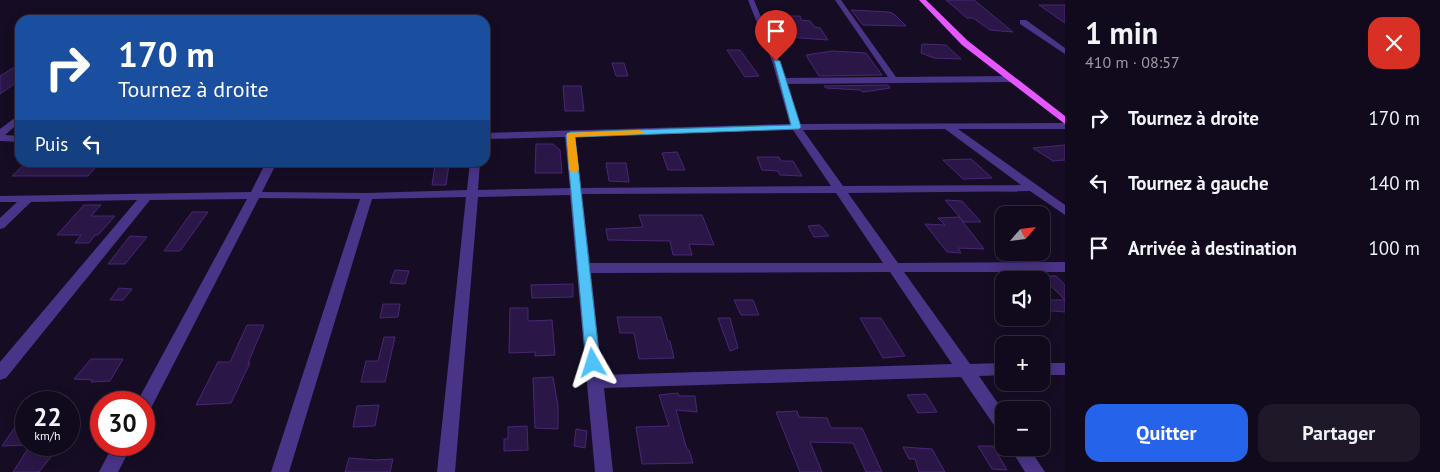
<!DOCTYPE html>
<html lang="fr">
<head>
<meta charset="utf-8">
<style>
	:root { --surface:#100a1c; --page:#1e1829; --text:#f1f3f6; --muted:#9c9aa3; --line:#302b3b; --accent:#2563eb }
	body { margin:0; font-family:"PT Sans",sans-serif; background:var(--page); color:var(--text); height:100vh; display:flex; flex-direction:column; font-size:19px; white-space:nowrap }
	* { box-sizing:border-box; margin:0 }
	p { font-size:16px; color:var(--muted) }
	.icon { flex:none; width:28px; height:28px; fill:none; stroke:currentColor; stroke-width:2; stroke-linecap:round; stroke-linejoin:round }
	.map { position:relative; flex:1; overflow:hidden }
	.side { display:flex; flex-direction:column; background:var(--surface); width:375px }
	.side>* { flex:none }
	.guide { position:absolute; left:15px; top:15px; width:475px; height:152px; border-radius:15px; box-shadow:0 2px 12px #0003,0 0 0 1px var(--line); background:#1a4fa0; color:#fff; overflow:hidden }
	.needle { width:32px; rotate:62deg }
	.controls { position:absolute; left:995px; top:206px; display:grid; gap:10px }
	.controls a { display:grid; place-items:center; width:55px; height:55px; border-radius:10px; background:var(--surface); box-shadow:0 2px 12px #0003,0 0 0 1px var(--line); font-size:25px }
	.speed { position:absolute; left:15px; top:391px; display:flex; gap:10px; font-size:25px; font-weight:700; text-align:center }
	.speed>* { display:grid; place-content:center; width:65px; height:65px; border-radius:50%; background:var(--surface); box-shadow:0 2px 12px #0003,0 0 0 1px var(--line); line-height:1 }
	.speed small { font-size:12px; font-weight:400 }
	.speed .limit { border:8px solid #d22; background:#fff; color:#111 }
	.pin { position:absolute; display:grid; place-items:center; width:42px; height:42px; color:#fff; margin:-51px -21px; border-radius:50% 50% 50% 0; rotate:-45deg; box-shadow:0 0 5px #0007 }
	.pin .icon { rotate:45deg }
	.me { position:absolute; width:55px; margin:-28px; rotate:354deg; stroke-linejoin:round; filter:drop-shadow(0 0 4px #0008) }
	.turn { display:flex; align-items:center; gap:18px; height:105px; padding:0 20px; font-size:22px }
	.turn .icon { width:65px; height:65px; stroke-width:2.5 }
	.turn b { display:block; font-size:35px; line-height:42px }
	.then { display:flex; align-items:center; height:48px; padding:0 20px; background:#0003; gap:10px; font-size:19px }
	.round { display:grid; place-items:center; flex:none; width:52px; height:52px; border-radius:15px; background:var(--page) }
	.headline { display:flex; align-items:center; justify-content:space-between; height:85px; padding:0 20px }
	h1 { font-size:30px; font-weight:700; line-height:38px }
	.cta { display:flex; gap:10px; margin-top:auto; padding:10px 20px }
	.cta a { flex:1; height:58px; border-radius:15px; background:var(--accent); color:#fff; font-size:20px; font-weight:700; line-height:58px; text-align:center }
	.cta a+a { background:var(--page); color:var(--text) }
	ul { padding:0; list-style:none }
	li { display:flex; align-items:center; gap:15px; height:65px; padding:0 20px }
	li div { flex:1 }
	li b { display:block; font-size:19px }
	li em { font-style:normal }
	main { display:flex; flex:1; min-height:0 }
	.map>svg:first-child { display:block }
</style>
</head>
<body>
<main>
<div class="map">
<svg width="1065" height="472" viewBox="0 0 1065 472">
	<rect width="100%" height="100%" fill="#160d25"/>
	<!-- building -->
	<g fill="#2b1747" stroke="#482775">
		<polygon points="946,0 974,0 1013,32 990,30 973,18 967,18"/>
		<polygon points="1039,5 1065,5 1065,23"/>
		<polygon points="851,10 889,12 894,14 906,26 863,25"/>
		<polygon points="782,16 800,16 801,20 810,21 815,27 820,28 828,40 788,37"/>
		<polygon points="922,44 946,45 961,59 934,58 921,53"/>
		<polygon points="727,50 740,50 759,76 745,77"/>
		<polygon points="832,51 866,53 882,75 819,76 806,55"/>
		<polygon points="612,63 624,63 628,76 616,76"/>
		<polygon points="20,67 20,80 0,94 0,76 13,68"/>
		<polygon points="888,85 890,88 863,92 860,90 826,88 824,86"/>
		<polygon points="563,86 581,86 584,111 565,111"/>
		<polygon points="536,144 553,144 560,150 562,173 535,173"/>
		<polygon points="1065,145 1065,160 1053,161 1033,148"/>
		<polygon points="677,152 685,170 668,170 662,153"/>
		<polygon points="757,157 779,157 781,161 793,161 802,176 780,175 778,171 762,170"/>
		<polygon points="971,159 979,166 992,178 963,179 943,160"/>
		<polygon points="27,162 100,162 88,176 12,176"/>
		<polygon points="606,163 626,163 629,182 609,181"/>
		<polygon points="449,164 446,185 432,185 435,165"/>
		<polygon points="945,200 962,201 981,222 964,222"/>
		<polygon points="84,205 101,205 91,216 115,216 98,235 95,235 89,243 75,243 81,235 57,235"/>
		<polygon points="192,212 208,212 180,251 164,251"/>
		<polygon points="639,215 702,215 714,245 689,244 692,255 673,255 670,241 608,240 606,229 643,227"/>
		<polygon points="959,217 984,249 958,248 961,253 947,252 925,224 945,225 938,218"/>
		<polygon points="820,225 829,236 814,237 808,226"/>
		<polygon points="130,236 147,237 125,264 108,264"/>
		<polygon points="395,270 409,271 405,284 390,283"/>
		<polygon points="1041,276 1056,276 1065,285 1065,312 1041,310 1041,300 1065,300"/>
		<polygon points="573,284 573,297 532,298 531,285"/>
		<polygon points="119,288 132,289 123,300 110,300"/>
		<polygon points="734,300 753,300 759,315 741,315"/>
		<polygon points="383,304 400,304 398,317 380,318"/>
		<polygon points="510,308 528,308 528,321 552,320 555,355 535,356 535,352 509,353"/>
		<polygon points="617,317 661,317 668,341 670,341 674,358 639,359 634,333 620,333"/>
		<polygon points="718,318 730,318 738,348 730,351"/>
		<polygon points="860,318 881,318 905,356 883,358"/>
		<polygon points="247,325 264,325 248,363 250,363 231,403 196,405 218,362 230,362"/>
		<polygon points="384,337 395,337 385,382 361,382 366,361 378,361"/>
		<polygon points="91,359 123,359 110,381 91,382 93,380 74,379"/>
		<polygon points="553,377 558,406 558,429 535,428 533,378"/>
		<polygon points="678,393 679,396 695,396 697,412 676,410 687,450 689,450 693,463 642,464 636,427 669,426 659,395"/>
		<polygon points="926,394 937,412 918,413 907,395"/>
		<polygon points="379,405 375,426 353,427 357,406"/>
		<polygon points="26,411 26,445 2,446"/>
		<polygon points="797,411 799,417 827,418 831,428 862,428 882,472 866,472 853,443 810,442 822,472 800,472 776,412"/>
		<polygon points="527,426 528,450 504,451 504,439 508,439 508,427"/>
		<polygon points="576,429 587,431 585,448 574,446"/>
		<polygon points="978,446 993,446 1007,470 992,469"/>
		<polygon points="903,447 932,449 945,472 919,472 915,459 909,459"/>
		<polygon points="58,448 39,472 13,472 27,450"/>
		<polygon points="349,458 375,460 393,459 390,472 345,472"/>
	</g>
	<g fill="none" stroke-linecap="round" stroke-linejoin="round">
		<!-- street -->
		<g fill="#4a3487" fill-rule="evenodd">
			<path d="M748,0H754L786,78L888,77L835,0H841L896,77L1010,76L1014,79L1010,82L787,84L800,124L1065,123V129H958L1065,205V215L1030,191L848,193L898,263L1065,262V272H904L970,364L1004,363V375L979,376L1004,412V434L998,431L961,377L604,388L613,472H595L570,195L478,197L455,472H437L466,197L372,199L289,472H271L360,199L259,198L150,410L144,412V402H137L247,199L150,200L6,378L0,380V362L137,200L31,202L4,228L0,229V218L17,202H0V196L251,192L266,162H277L262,192L367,193L467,190L470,162H480L478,190L570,188L565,137L485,139V133L790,124L772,61ZM945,129L1021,185L843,186L803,130ZM793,130L831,186L581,188L575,136ZM836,193L883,263H590L582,194ZM890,272L952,364L602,375L591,273Z"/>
			<polygon points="1020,20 1026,20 1065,48 1065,54 1020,24"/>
			<polygon points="20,114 20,122 5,135 20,136 20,142 0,141 0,129"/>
			<rect x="1041" y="363" width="24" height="12"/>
			<polygon points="113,445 132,445 118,472 99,472"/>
			<polygon points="1010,448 1029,448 1045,472 1025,472"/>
		</g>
		<!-- primary -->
		<polygon fill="#e557ff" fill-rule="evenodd" points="919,0 926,0 968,41 1065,116 1065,124 962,45"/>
	</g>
	<!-- route -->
	<polygon fill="#4fc3f7" stroke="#337fa1" points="774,60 780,61 801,127 799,129 575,137 600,363 598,367 593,369 588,367 586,363 566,135 570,132 791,125"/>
	<!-- slow -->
	<polygon fill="#f59e0b" points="639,130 644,132 643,134 575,137 579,170 574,173 569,170 567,133"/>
</svg>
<div class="controls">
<a><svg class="needle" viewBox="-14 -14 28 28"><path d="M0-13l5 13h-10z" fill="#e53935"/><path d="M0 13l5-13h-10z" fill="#9c9aa3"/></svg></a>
<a><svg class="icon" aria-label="sound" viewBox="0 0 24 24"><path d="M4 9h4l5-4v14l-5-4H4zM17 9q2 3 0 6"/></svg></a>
<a>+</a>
<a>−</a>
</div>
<div class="speed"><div>22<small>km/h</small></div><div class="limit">30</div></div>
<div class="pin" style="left:776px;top:61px;background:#d93025"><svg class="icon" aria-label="arrive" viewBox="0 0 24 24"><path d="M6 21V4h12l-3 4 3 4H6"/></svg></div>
<svg class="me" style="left:593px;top:363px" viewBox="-20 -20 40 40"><path d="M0-17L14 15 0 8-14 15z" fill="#4fc3f7" stroke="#fff" stroke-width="4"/></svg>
<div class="guide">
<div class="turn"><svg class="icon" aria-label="right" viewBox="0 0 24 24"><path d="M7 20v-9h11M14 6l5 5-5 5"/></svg><div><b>170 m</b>Tournez à droite</div></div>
<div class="then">Puis<svg class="icon" aria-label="left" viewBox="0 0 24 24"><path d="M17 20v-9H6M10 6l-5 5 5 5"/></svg></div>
</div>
</div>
<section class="side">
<div class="headline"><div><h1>1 min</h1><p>410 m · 08:57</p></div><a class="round" style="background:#d93025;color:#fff"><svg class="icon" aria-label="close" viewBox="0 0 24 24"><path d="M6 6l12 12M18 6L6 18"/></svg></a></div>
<ul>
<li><svg class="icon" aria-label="right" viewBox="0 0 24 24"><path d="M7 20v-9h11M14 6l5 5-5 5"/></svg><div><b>Tournez à droite</b></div><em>170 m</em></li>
<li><svg class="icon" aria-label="left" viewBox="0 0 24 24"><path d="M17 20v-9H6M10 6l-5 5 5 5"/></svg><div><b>Tournez à gauche</b></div><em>140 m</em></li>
<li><svg class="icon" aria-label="arrive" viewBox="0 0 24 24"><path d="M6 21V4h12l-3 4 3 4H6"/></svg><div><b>Arrivée à destination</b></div><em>100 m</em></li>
</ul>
<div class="cta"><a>Quitter</a><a>Partager</a></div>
</section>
</main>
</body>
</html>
